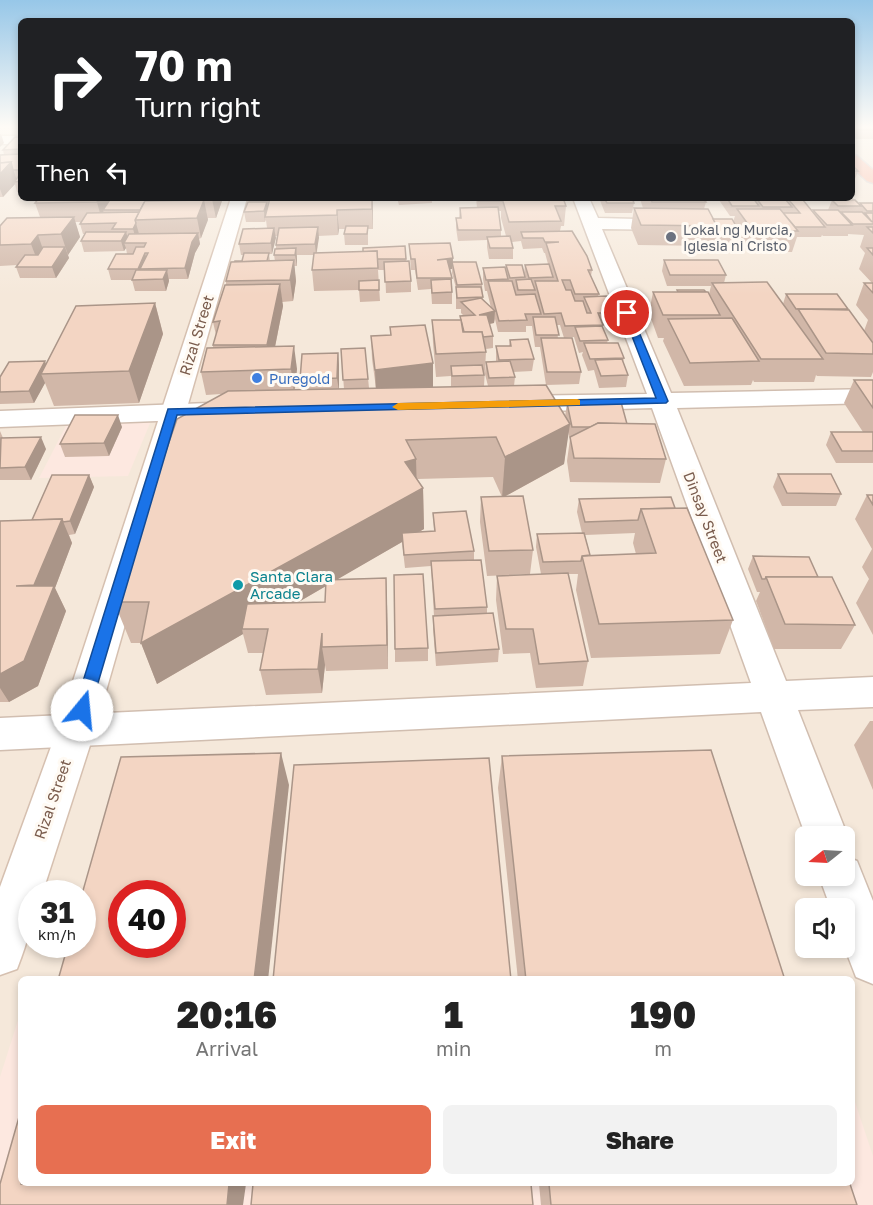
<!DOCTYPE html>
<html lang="en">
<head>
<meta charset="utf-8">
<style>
	:root { --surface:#fff; --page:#f2f2f2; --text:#222; --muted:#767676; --accent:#e76f51 }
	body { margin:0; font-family:"Golos Text",sans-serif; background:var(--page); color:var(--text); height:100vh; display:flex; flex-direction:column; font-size:22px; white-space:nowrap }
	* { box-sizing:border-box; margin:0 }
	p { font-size:20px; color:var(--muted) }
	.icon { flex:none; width:33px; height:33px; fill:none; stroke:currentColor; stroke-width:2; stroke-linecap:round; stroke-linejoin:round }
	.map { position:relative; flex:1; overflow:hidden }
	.details { position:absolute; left:18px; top:976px; width:837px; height:210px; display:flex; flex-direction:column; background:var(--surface); border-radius:9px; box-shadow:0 3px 9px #0003 }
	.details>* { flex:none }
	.top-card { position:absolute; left:18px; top:18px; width:837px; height:183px; border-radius:9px; box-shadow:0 3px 9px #0003; background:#202124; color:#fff; overflow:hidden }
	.needle { width:39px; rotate:252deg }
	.fabs { position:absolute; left:795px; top:826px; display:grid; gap:12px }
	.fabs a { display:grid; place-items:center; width:60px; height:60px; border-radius:9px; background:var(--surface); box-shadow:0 3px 9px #0003; font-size:30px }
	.speed { position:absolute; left:18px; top:880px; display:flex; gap:12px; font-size:30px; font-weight:700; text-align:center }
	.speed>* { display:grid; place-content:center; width:78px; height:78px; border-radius:50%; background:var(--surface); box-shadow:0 3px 9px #0003; line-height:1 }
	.speed small { font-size:15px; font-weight:400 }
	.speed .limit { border:9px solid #d22; background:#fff; color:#111 }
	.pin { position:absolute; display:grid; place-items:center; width:51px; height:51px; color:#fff; margin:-26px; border:3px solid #fff; border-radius:50%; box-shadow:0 2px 6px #0007 }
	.me { position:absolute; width:66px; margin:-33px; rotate:17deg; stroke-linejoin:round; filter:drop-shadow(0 0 4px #0008) }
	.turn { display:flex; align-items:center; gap:21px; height:126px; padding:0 18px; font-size:27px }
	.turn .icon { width:78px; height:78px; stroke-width:2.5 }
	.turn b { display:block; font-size:42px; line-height:51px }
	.then { display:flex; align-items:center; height:57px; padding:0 18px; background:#0003; gap:12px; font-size:22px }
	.eta { display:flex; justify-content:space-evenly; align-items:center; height:102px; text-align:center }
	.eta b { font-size:36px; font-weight:800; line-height:42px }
	.primary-button { display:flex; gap:12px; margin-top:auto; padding:12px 18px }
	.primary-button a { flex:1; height:69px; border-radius:9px; background:var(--accent); color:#fff; font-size:24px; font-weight:800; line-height:69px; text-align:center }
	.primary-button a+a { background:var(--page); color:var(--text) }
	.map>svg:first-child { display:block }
</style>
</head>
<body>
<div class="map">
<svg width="873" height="1205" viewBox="0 0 873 1205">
	<rect width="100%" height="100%" fill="#fdf6ec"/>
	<!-- residential -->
	<path fill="#f5e8da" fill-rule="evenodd" d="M0,127H21V198H852V127H873V1205H0ZM806,837H844V876H806ZM32,894H82V945H32ZM122,894H172V945H122ZM806,909H844V948H806ZM21,980H852V1184H21Z"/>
	<!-- commercial -->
	<g fill="#fde8e0">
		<polygon points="151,421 128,476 39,478 68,422"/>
		<polygon points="21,1011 21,1184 852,1184 852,1093 873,1156 873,1205 0,1205 0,1077"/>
	</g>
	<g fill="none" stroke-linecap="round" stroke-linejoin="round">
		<!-- street casing -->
		<g stroke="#d1beb0" stroke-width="3">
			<g id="street">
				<rect x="0" y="136" width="21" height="8"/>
				<polygon points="573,198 589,198 598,218 676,220 682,221 685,225 682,229 676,230 602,229 671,393 873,389 873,403 677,408 786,681 873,677 873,707 798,710 848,837 844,845 844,837 806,837 761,712 0,750 0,718 751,683 652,408 512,412 503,409 499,404 503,399 512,396 647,394"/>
				<polygon points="235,402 244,405 248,410 244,415 235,418 0,427 0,411"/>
				<polygon points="844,856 857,861 873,901 873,984 856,977 844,946 844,909 831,909 819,876 844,876"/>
			</g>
		</g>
		<!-- secondary casing -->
		<g stroke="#d6c0b0" stroke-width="3">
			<path id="secondary" d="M231,198H247L94,733L42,894H32C32,926 29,938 17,969L0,975V887L56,733Z"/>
		</g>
		<!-- highway casing -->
		<g stroke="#dad1cd" stroke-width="3">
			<polygon id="highway" points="852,154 857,156 873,170 873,183 867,181 852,167"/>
		</g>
		<!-- street -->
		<use href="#street" fill="#fff" fill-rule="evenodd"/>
		<!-- secondary -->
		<use href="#secondary" fill="#fff" fill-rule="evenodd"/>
		<!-- highway -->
		<use href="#highway" fill="#f7b7a3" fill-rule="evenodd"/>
	</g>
	<!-- wall -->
	<g fill="#d1b7a8" fill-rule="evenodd">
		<polygon points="852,127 873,127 873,139 856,139 852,136"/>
		<polygon points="21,137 21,191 17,192 15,184 3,197 0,197 0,155 4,155 3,150"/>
		<polygon points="852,165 858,171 852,187"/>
		<polygon points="39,198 152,198 153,201 153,200 223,198 216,218 208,218 201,238 199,239 200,244 195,253 188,279 169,279 169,281 166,291 135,291 132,280 111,280 108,269 127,254 126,248 124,251 84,252 81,241 85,234 83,234 80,224 81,222 75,222 80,237 68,255 69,258 56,278 20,278 16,267 17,265 0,266 0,226 40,217 35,203"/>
		<path d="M248,198H395V201H373V229H368V245H345L344,234L345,229H339L338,235L318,236L317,253L363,252L405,246L406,261L411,281V292L386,293L385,270H378L380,301L360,302L359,290L314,291L312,270L314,255H297V266H294L296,281L293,301L282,302L283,306L275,347L297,369L295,389H301L300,380L338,353L339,365V389H344L341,349L365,348L369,388H376L372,359L371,336L391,335L390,327L433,387H451V376L436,377L433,343L432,320H460V316H464L461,313V309H456V288L452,273V269H450L452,278V304H432L431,289L418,290L415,270H411L409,244L453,258V262L482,284L483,300L491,308L487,291H485L483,279V268L506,270V265L524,274L525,265L548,264L545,253H544L542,248L523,249L521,241L512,242L513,248V259H489L487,247V240L458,241L456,228V218H459L460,208L477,207L476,199L472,198H505L566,206L564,226H561L560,231L592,270L591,276L599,294L598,296L614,313L612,324L603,325L602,328L608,340L607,343L624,358L623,362L628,375L626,387L599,388L594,370L588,371L582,355L583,352L579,353L574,337L564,338L560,325H556L558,338L581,372L579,384L546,385L540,347H535L532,326H526V332H498L495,319L494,323L489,324L493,336V348L486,349V352L484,386H488L485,374L486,362H496V346H509L510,340L534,359L532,371L513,372L515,377L514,386L565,417L567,403L627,424L666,459L660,483L570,482L567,461L570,439L568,432L564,464L504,497L533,550L530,574L487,576L480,522L481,497H502L493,477L417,479L423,488L424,529L419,532L434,531L433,513L474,551V560L487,607V613L499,649L498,662L436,666L433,629V616H434L431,566L405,568L402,542L337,579L386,578L387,603L388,669L326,671L325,665L322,693L266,695L260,670L263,653H248L243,634L157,684L141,643H131L114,602L221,394L206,395L201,372L213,348V345L216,335L213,322L226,285V281L242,261L244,255H241L239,244L267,228L266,220L265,222H246L244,212L249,202ZM498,211H501V218L506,236H501V230ZM275,236H277L276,245V249L274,255L275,261H270L269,254H272ZM326,586L325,602L297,603Z"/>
		<polygon points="397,198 432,198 432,203 399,205"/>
		<polygon points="599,198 712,198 712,199 704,199 706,202 704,209 713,219 733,222 735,216 730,216 719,200 719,198 821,198 821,201 803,201 813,212 813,210 828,210 832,200 860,205 860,203 873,203 873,372 871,377 817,376 816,375 814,382 754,382 753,380 751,385 684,386 663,341 664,338 658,338 649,313 653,292 677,292 677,290 706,292 709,294 711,286 667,286 662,271 664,260 726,275 724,283 783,304 786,294 848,309 848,310 864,331 868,320 856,305 864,283 872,283 859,269 865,253 860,247 864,235 848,234 848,236 823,236 822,235 821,237 797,237 792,252 748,252 738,238 737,243 714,243 713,242 712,246 638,245 631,228 634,208 643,208 640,199 632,199 634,203 632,213 605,213"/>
		<polygon points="155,303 163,334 139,403 54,406 45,383 34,403 0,404 0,377 46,364"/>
		<polygon points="854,380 873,380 873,463 836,463 826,445 831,432 863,432 844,403"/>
		<polygon points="122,427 109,456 65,457 60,444"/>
		<polygon points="0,431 3,438 46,449 31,480 0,480"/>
		<polygon points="778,474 841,494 836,506 782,506 773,487"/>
		<polygon points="89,475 94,487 75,534 69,535 72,543 55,588 66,611 38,686 9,702 0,702 0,521 32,520"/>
		<polygon points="867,495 873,495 873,635 856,603 869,579 862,567 872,549 855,519"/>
		<path d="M579,499L675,508L733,620L720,654L591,658L576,590L578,574H568L588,661L583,686L536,688L530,653L503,654L496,600L497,576L541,574L536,547L537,534L582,533L577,512ZM635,533L633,543L636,554L590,555L585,535Z"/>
		<polygon points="753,556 818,577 855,625 841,649 774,649 756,601 760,592 757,592 748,569"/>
		<polygon points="428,648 428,661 395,662 395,649"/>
		<polygon points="870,721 873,721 873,790 854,745"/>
		<polygon points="502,756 785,980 518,980 498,788"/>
		<polygon points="539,1184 850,1184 857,1205 541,1205"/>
	</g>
	<!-- shaded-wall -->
	<g fill="#aa9588">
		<polygon points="1,134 4,143 0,147 0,135"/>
		<polygon points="11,162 17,181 14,182 15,184 3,197 0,189 0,174"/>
		<polygon points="99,198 109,198 111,206 103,210 105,217 102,221 97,202"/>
		<polygon points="212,198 223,198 216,218 212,199"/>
		<polygon points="372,198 373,209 373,229 372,209"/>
		<polygon points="204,200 208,220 201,238 197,218"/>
		<polygon points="267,202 268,212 265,217 265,222 264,211"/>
		<polygon points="337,210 339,229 338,235 337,215"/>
		<polygon points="74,217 80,237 68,255 61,234"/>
		<polygon points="136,223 139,234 136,239 133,229"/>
		<polygon points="318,227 319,238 316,255 315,244"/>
		<polygon points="274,228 276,238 272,254 271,243"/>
		<polygon points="126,232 129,242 124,243 126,248 124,251 121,241"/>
		<polygon points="198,233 200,244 195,253 188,279 185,268 192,242"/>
		<polygon points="38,235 45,255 39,265 31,244"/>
		<polygon points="65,247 69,258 56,278 52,267"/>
		<polygon points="296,248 297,259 297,266 295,255"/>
		<polygon points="145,253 148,264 140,269 142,277 141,280 138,269"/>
		<polygon points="453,258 452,269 437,271 437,260"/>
		<polygon points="294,260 296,281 293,301 290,280"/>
		<polygon points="167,270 169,281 166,291 163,279"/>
		<polygon points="280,284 283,306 271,367 267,345"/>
		<polygon points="155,303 163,334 139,403 129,371"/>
		<polygon points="495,311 494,323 478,326 479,315"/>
		<polygon points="294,346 297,369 294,393 291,369"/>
		<polygon points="338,353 339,365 339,391 337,378"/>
		<polygon points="45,361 49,373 41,374 45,383 34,403 29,391"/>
		<polygon points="433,363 433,387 376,393 375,370"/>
		<polygon points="118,415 122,427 109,456 104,443"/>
		<polygon points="570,424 564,464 502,498 505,457"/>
		<polygon points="41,437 46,449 31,480 25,467"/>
		<polygon points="416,459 417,492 423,488 424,529 403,541 402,533 402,542 252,629 242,629 243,634 157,684 141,643 405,462"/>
		<polygon points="89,475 94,487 75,534 70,521"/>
		<polygon points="62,519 72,543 55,588 66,611 38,686 9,702 0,688 0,674 34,585"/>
		<polygon points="386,578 387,603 388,669 387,645"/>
		<polygon points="322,633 322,647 325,665 322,693 318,669"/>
		<polygon points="281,753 289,785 268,980 254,980"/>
		<polygon points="229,1184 246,1184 243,1205 227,1205"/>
	</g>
	<!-- building -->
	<g fill="#f3d5c3" stroke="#aa9588" stroke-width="1.5" fill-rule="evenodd">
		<polygon points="854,127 873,127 873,130 859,130"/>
		<polygon points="15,137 21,137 21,149 3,150"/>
		<polygon points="21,154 21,168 20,170 13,170 11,162 0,163 0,155"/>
		<polygon points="11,162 0,174 0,163"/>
		<polygon points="852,165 858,171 852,171"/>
		<polygon points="21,173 21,181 14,182"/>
		<polygon points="39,198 99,198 97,202 35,203"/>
		<polygon points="111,198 149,198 148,201 145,201 140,210 103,210"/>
		<polygon points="154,198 212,198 153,200"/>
		<polygon points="248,198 270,198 248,199"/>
		<polygon points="270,198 372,198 372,209 337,210 337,215 265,217"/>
		<polygon points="477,198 505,198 502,198 502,201 478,201"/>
		<polygon points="502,198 563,198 566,206 555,206 561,221 509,222"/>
		<polygon points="604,198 632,198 634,203 607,203"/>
		<polygon points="651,198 703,198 706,202 652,202"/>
		<polygon points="727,198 753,198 759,206 732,206"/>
		<polygon points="756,198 802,198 803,199 785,199 792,207 763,207"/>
		<polygon points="204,200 197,218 135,220 145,201"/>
		<polygon points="789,200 803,200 825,227 795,227 783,213 800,213"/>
		<polygon points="832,200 855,200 861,206 838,206"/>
		<polygon points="248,202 267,202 264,211 244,212"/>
		<polygon points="860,203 873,203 873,211 867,211"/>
		<polygon points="498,207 501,230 458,230 456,218 461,218 460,208"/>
		<polygon points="634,208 708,209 717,226 641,225"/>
		<polygon points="737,209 780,209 798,231 753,231"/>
		<polygon points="813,210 838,210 852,225 827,225"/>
		<polygon points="139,212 135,220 136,223 133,229 112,229 116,223 80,224 87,213"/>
		<polygon points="841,212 862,212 872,222 865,213 873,213 873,224 853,224"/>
		<polygon points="74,217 61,234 38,235 31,244 0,245 0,226 7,218"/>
		<polygon points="713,219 732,219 740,233 716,233 715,231 717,226"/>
		<polygon points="346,226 368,226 367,234 344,234"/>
		<polygon points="318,227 315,244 276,245 279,228"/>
		<polygon points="867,227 873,227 873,233"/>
		<polygon points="274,228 271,243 239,244 243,229"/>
		<polygon points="572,231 587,256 592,270 588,270 599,294 575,294 570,280 562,280 566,290 571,290 575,301 583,301 587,313 591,313 584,297 607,296 614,313 598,313 603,325 565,326 561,313 544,314 535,281 558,281 546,243 559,242 545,242 543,238 523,238 521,232"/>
		<polygon points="86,232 126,232 121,241 81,241"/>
		<polygon points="198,233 192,242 185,268 140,269 148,253 145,253 138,269 108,269 116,254 133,254 136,247 144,247 146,243 124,243 129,234"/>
		<polygon points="510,236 513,248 490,248 487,237"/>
		<polygon points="450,243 453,258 437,260 447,259 452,278 417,278 415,259 411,259 409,244"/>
		<polygon points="405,246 406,259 377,259 377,251 363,252 363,248"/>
		<polygon points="43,247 65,247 52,267 16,267 25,255 38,255"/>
		<polygon points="296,248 295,255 274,255 275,249"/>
		<polygon points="867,248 873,248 873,255"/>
		<polygon points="377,251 378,268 312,270 314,253"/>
		<polygon points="244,253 269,253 267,261 235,262 235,261 242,261"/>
		<polygon points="294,260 290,280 226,281 231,262"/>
		<polygon points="664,260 718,260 726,275 670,275"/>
		<polygon points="409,261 411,281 385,282 384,262"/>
		<polygon points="452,262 476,262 482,284 457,285"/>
		<polygon points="549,264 553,277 529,278 525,265"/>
		<polygon points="506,265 522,265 525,277 510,278"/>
		<polygon points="505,267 508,279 486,280 483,268"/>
		<polygon points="136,270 167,270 163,279 132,280"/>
		<polygon points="451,279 452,292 432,293 431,280"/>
		<polygon points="531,279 535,290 518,290 516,280"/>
		<polygon points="379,280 379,290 359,290 359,281"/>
		<polygon points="488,281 512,281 516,295 535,294 541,314 525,314 527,320 499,321"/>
		<polygon points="767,282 823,359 761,359 712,283"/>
		<polygon points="864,283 873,283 873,293"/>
		<polygon points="280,284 267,345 213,345 220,321 213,322 225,285"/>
		<polygon points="456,287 481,287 483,297 457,298"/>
		<polygon points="677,290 704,290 706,292 678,292"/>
		<polygon points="653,292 708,292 720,315 663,315"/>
		<polygon points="786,294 837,294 848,309 796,309"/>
		<polygon points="481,298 495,311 479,315 487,315 493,336 483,337 482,332 464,332 460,316 475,315 461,302"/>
		<polygon points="155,303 129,371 41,374 76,306"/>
		<polygon points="798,309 849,310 873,343 873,354 826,353"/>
		<polygon points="533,317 555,317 559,335 536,335"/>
		<polygon points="732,318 759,361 690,363 668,319"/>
		<polygon points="432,320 461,320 463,332 482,332 486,352 436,354"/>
		<polygon points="425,325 433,363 375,370 371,336 391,335 390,327"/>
		<polygon points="602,326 608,340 580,341 575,327"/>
		<polygon points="541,338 572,338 581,372 547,372"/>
		<polygon points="528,339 534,359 499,360 496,346 511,346 510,340"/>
		<polygon points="584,343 618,343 624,358 590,359"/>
		<polygon points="294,346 291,369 201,372 207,348"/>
		<polygon points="365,348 368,379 343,380 341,349"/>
		<polygon points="338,353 337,378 300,380 302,354"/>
		<polygon points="622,359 628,375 601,376 595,360"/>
		<polygon points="45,361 29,391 0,392 0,377 9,362"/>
		<polygon points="510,361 515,377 489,378 486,362"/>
		<polygon points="482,365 484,375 452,376 451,366"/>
		<polygon points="854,380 873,380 873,408"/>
		<polygon points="546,385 570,424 505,457 496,437 406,440 416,459 405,462 423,488 141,643 149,602 114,602 177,419 228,391"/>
		<polygon points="621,402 627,424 598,423 591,427 572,427 567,403"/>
		<polygon points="75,415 118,415 104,443 60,444"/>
		<polygon points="598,423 655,424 666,459 574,458 570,437"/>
		<polygon points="831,432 873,432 873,451 842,451"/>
		<polygon points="41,437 25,467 0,468 1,438"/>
		<polygon points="778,474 831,474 841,494 787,493"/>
		<polygon points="52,475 89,475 70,521 63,522 62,519 32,520"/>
		<polygon points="867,495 873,495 873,505"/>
		<polygon points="523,496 533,550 489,551 481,497"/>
		<polygon points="671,497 675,508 641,509 638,520 585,522 579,499"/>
		<polygon points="687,508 733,620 599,624 582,556 656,553 641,509"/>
		<polygon points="466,511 474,551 404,555 402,533 435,531 433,513"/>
		<polygon points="62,519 34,585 16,586 54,586 24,661 0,674 0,521"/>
		<polygon points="584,533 590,555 582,556 581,561 543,562 537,534"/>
		<polygon points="753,556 809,557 818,577 766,577 765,579 762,579"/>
		<polygon points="481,560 487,607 435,609 431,561"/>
		<polygon points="568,573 588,661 539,664 533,629 506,629 497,576"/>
		<polygon points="423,574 428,648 395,649 394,575"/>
		<polygon points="766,577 832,577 855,625 785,624"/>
		<polygon points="386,578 387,645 322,647 322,633 318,669 260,670 268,629 242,629 247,604 325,602 326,580"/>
		<polygon points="493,613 499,649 436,653 433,616"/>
		<polygon points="711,750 785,980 526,980 502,756"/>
		<path d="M281,753L254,980H58L68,945H82V894L121,757ZM122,894H172V945H122Z"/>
		<polygon points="489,758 511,980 273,980 294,765"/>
		<polygon points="21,1110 21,1184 229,1184 227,1205 0,1205 0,1184"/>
		<polygon points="253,1184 531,1184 533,1205 251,1205"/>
		<polygon points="549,1184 850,1184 857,1205 551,1205"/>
	</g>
	<!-- sky -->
	<linearGradient id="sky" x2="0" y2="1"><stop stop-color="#97c7e8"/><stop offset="0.43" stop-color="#fefbf6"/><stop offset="1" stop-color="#fefbf6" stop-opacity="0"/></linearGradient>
	<rect width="873" height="295" fill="url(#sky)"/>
	<!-- route -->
	<polygon fill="#1a73e8" stroke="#114b97" stroke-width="1.5" points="624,311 631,313 668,401 666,403 177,415 90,710 88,714 82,716 77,714 74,710 168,409 656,398 623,313"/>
	<!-- slow -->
	<polygon fill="#f59e0b" points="577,399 580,400 580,405 398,410 392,407 398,403"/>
	<!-- markers -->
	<circle fill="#6b7280" stroke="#fffaf3" stroke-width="2" cx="671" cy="237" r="6"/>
	<circle fill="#3f7fe0" stroke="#fffaf3" stroke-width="2" cx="257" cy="378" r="6"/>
	<circle fill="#0f9aa8" stroke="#fffaf3" stroke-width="2" cx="238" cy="585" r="6"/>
	<g text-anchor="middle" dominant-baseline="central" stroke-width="6" stroke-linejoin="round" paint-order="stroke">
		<!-- far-worship labels -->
		<g font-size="14" fill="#5b616d" stroke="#fffaf3" text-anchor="start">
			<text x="683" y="229">Lokal ng Murcia,<tspan x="683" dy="16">Iglesia ni Cristo</tspan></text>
		</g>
		<!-- far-shop labels -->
		<g font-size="14" fill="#366cbe" stroke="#fffaf3" text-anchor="start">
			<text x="269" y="378">Puregold</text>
		</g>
		<!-- street labels -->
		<g font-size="15" fill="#7a5c4d" stroke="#fffaf3">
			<text transform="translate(196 335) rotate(-73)">Rizal Street</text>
			<text transform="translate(706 517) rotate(69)">Dinsay Street</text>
			<text transform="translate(52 799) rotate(-71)">Rizal Street</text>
		</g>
		<!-- culture labels -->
		<g font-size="15" fill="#0d838f" stroke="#fffaf3" text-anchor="start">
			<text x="250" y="576">Santa Clara<tspan x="250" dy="17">Arcade</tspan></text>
		</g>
	</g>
</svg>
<div class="fabs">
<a><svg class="needle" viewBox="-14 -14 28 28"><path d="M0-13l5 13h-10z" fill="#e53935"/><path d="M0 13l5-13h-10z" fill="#767676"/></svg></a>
<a><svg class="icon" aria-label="sound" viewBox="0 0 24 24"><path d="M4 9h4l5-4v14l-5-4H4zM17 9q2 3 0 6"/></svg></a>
</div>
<div class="speed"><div>31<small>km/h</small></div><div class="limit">40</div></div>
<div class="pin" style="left:627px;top:313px;background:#d93025"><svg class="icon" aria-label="arrive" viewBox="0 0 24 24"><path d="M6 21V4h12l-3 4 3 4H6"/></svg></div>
<svg class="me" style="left:82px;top:710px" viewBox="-20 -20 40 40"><circle r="19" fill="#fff"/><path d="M0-13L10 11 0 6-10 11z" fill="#1a73e8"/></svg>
<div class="top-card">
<div class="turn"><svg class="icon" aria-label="right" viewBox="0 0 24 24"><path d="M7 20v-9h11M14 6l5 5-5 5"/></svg><div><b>70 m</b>Turn right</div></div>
<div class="then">Then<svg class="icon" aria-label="left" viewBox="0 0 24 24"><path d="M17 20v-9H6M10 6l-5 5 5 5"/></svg></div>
</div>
<section class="details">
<div class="eta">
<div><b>20:16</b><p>Arrival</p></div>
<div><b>1</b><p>min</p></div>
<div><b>190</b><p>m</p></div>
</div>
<div class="primary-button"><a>Exit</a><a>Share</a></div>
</section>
</div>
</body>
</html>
